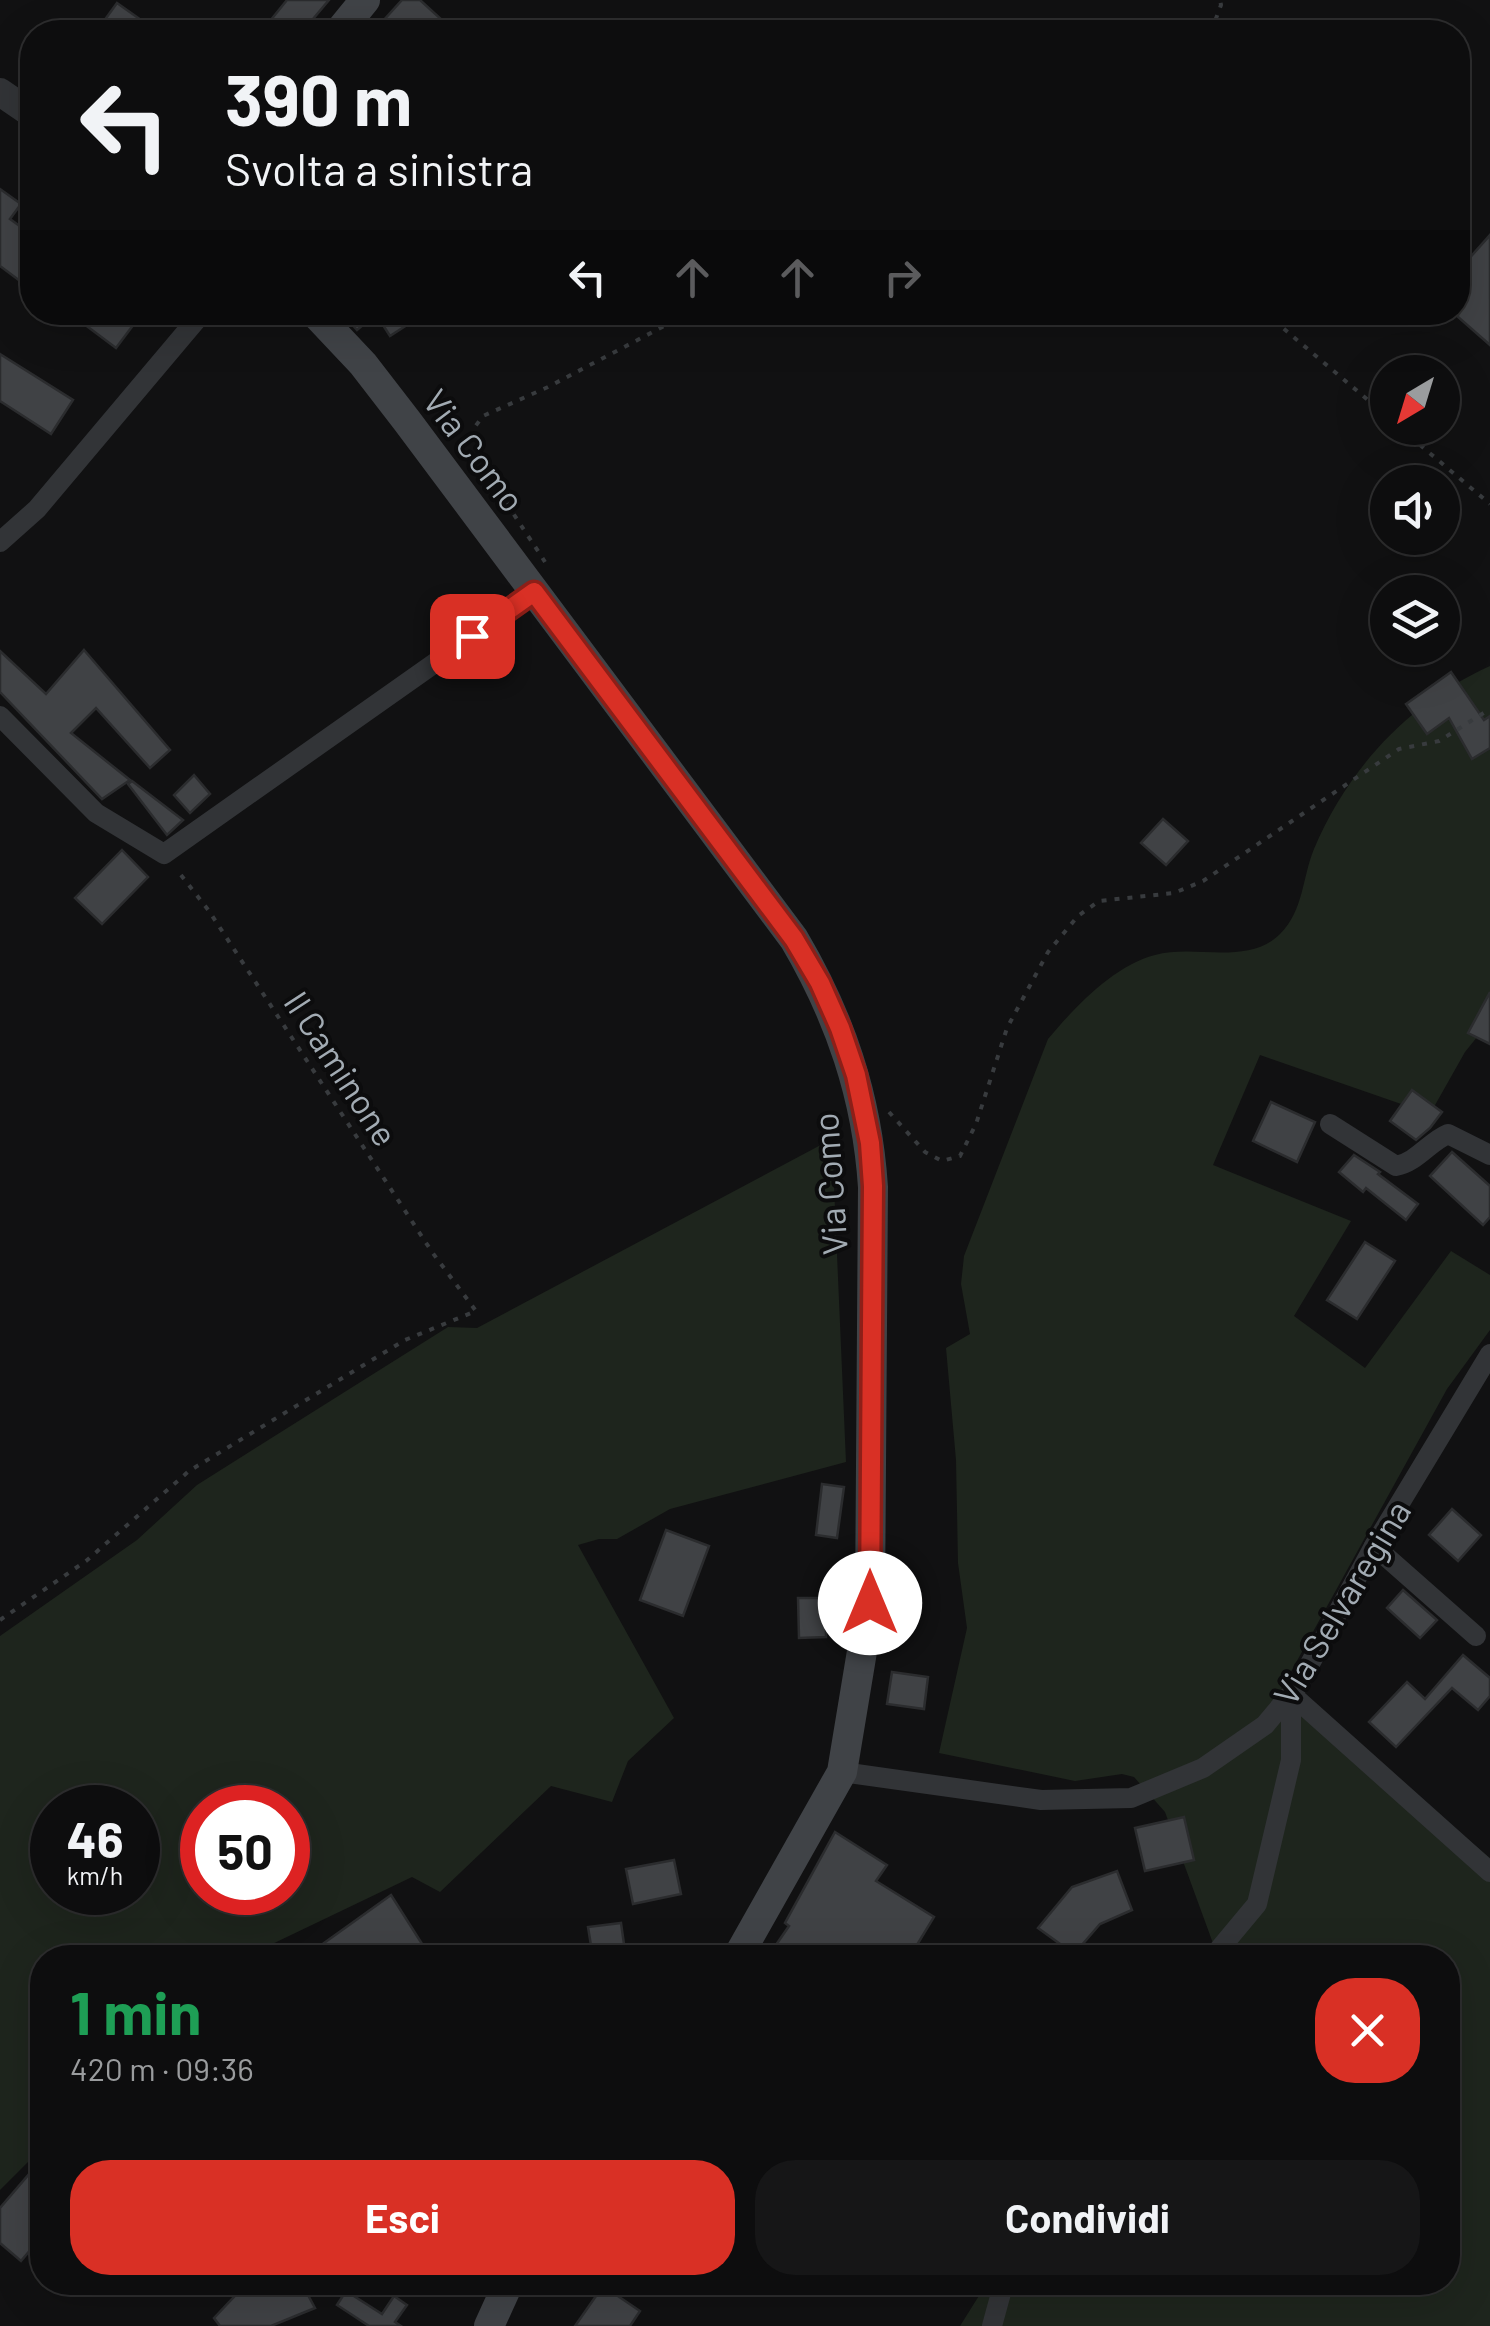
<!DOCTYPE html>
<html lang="it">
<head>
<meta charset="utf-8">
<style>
	:root { --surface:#0d0d0e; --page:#161617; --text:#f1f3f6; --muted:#9a9c9e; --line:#2d2d2e; --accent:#d93025 }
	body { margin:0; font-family:Barlow,sans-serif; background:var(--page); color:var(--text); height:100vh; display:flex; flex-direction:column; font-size:38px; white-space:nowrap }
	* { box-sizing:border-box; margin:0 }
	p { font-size:32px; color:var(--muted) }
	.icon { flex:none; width:55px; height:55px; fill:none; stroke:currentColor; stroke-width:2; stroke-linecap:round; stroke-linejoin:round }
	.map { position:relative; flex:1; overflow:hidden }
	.details { position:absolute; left:30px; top:1945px; width:1430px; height:350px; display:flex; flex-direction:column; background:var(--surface); border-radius:40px; box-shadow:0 10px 40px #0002,0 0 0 2px var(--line) }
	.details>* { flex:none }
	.hud { position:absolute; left:20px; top:20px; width:1450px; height:305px; border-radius:40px; box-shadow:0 10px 40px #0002,0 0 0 2px var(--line); background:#0d0d0e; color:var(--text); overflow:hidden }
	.needle { width:65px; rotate:218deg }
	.buttons { position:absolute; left:1370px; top:355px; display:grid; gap:20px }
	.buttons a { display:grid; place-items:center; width:90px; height:90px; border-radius:50%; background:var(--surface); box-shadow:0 10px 40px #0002,0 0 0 2px var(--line); font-size:50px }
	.speed { position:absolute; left:30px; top:1785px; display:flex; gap:20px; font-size:50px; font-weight:700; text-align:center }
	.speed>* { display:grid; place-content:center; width:130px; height:130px; border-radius:50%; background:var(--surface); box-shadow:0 10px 40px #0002,0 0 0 2px var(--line); line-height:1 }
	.speed small { font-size:25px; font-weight:400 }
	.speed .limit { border:15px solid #d22; background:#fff; color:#111 }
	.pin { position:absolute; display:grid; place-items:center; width:85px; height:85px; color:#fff; margin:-42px; border-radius:20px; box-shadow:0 5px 15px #0006 }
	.me { position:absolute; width:110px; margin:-55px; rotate:0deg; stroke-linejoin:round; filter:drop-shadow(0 0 8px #0008) }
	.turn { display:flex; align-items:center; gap:35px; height:210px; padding:0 40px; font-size:45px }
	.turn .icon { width:130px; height:130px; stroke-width:2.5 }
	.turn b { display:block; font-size:70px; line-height:85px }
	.lanes { display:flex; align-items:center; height:95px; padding:0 40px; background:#0003; justify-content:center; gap:50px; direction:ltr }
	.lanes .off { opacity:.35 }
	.round { display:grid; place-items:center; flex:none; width:105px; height:105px; border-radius:40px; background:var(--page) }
	.headline { display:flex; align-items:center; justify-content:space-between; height:170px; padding:0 40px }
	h1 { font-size:60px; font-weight:700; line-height:75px; color:#1e9e55 }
	.primary-button { display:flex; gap:20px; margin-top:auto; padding:20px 40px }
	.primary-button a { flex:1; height:115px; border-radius:40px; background:var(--accent); color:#fff; font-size:40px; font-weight:700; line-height:115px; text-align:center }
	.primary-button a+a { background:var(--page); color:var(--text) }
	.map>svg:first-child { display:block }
</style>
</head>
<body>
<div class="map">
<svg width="1490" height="2326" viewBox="0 0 1490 2326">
	<rect width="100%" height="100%" fill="#111112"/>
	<!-- green -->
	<g fill="#1e251d" fill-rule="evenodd">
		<path d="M1490,666V1021L1465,1052L1430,1114L1260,1055L1213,1165L1351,1221L1294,1316L1365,1368L1451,1251L1490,1275V1330L1447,1389L1277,1697L1402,1784L1490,1858V2326H960L987,2283L1448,2282V1958L1218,1957L1165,1812L1134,1777L1122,1774L1075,1781L939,1753L967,1628L958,1563L956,1460L946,1348L970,1334L961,1284L964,1256L1048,1039C1075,1007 1113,966 1155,955C1194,944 1248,966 1280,934C1304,910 1302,878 1314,849C1348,768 1410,702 1490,666Z"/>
		<path d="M832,1139L846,1462L670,1509L617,1539H599L578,1545L674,1718L628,1761L612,1802L551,1786L440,1892L412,1877L245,1957L42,1958V2148L0,2190V1636L137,1540L197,1485L448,1327L477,1328ZM52,1808H138V1892H52ZM202,1808H288V1892H202Z"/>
	</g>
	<!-- building -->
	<g fill="#404245" stroke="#2b2c2e" stroke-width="2.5">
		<polygon points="287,0 329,0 302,32 284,32 270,21"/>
		<polygon points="402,0 420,0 442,20 431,32 373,32"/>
		<polygon points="117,3 158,32 96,32"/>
		<polygon points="0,189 21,204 10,219 32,235 32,290 0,266"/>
		<polygon points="1490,235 1490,345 1458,317 1458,271"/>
		<polygon points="68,312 143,312 116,348"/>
		<polygon points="341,312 427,312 390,336 376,314 357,330"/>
		<polygon points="0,354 73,400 51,434 0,401"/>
		<polygon points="84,650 170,750 150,768 96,708 71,733 130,780 102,799 0,692 0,651 46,694"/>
		<polygon points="1451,672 1484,720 1490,716 1490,748 1472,759 1449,718 1427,734 1406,704"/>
		<polygon points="194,775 210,794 190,813 174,795"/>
		<polygon points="132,781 183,820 167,835 128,784"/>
		<polygon points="1163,819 1188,841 1166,865 1141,843"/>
		<polygon points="122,850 148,877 102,924 75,898"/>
		<polygon points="1490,992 1490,1044 1468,1033"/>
		<polygon points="1412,1090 1442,1112 1430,1128 1416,1140 1390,1121"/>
		<polygon points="1271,1102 1315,1122 1297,1162 1253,1141"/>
		<polygon points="1452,1152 1490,1186 1490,1217 1483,1225 1430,1176"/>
		<polygon points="1354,1155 1380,1172 1378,1174 1418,1204 1406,1220 1366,1188 1363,1192 1339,1172"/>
		<polygon points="1365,1242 1395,1261 1357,1319 1327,1300"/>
		<polygon points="822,1484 844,1487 837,1538 816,1535"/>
		<polygon points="1452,1509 1481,1535 1458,1561 1429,1535"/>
		<polygon points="666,1530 709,1546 683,1616 640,1600"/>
		<polygon points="1403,1590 1437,1620 1420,1638 1387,1608"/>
		<polygon points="798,1598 826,1598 826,1637 799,1638"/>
		<polygon points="1463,1655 1490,1678 1490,1696 1478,1710 1452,1688 1396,1747 1369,1722 1407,1682 1425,1699"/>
		<polygon points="892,1672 928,1677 924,1709 887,1704"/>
		<polygon points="1184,1817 1194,1860 1145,1871 1135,1828"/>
		<polygon points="835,1832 887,1865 876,1881 934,1917 909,1958 767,1958 789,1926 785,1923"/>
		<polygon points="674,1860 681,1894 633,1904 626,1869"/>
		<polygon points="1117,1871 1132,1910 1100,1924 1074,1954 1038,1928 1072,1887"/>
		<polygon points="391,1895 431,1958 335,1958 324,1943"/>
		<polygon points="621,1923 626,1958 593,1958 588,1927"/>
		<polygon points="42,2159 42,2236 21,2261 0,2243 0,2208"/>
		<polygon points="248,2282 301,2282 315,2308 271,2326 220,2326 214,2318"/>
		<polygon points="603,2286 640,2311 630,2326 575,2326"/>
		<polygon points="346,2291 382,2314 394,2296 407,2305 395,2322 401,2326 369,2326 337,2305"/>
	</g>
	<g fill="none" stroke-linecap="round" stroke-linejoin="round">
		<!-- path -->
		<g stroke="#383b3e" stroke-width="4" stroke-dasharray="5 8" stroke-linecap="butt">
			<polyline points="1211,32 1221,5 1220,0"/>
			<polyline points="1264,312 1388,417"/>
			<polyline points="1400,428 1490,504"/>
			<path d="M545,562C522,525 480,471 474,428L483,416L548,387L668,324L707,312"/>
			<polyline points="889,1112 925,1152 942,1161 960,1156 976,1124 1007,1028 1048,952 1078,916 1099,901 1174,893 1203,881 1399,749 1439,741 1490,709"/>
			<polyline points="0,1620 86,1561 189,1471 405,1340 476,1311 432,1252 209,911 177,870"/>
		</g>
		<!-- minor -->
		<g stroke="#323437" stroke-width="20">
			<polyline points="0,542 37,509 203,312"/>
			<polyline points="0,716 96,813 164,854 534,593"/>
			<path d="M1330,1124L1396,1166C1417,1162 1429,1142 1448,1134L1490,1155"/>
			<polyline points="1374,1546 1476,1636"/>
			<polyline points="1291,1694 1490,1872"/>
			<polyline points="842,1772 1041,1800 1131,1798 1203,1768 1265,1725 1299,1684 1374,1546 1490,1354"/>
			<polyline points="1212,1958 1257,1904 1291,1760 1291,1694"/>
			<polyline points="992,2326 1004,2282"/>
		</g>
		<!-- tertiary -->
		<polyline stroke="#323437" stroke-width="28" points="0,92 32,114"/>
		<!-- secondary -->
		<g stroke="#404347" stroke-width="30">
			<polyline points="339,32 365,0"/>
			<path d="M314,312L363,364L407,421L794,939C840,1017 867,1096 873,1187L870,1603L842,1772L737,1958"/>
			<polyline points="489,2326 509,2282"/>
		</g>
	</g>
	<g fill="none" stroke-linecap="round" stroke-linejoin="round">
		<!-- route casing -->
		<g stroke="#8d1f18" stroke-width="25">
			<polyline id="route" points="472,636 534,592 794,939 820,983 840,1028 856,1075 870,1143 873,1186 870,1603"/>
		</g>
		<!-- route -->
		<use href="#route" stroke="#d93025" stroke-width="18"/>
	</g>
	<g text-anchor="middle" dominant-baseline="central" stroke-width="8" stroke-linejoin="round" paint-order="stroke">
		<!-- street labels -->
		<g font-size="35" fill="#a2abb3" stroke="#0c0c0d">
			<text transform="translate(475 450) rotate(53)">Via Como</text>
			<text transform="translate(342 1068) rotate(57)">Il Caminone</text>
			<text transform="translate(829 1184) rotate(-94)">Via Como</text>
			<text transform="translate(1341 1602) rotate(-59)">Via Selvaregina</text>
		</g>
	</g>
</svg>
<div class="buttons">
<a><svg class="needle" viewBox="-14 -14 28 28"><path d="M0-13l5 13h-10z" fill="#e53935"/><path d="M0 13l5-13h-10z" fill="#9a9c9e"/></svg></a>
<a><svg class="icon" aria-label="sound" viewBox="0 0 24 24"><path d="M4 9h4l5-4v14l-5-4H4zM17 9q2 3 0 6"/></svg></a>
<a><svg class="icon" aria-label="layers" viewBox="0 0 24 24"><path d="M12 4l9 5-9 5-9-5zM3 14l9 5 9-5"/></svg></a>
</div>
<div class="speed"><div>46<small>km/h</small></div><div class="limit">50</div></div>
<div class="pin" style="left:472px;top:636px;background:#d93025"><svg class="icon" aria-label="arrive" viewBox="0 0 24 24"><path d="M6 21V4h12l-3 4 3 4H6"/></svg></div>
<svg class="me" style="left:870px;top:1603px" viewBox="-20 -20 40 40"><circle r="19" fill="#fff"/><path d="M0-13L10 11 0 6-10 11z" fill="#d93025"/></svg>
<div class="hud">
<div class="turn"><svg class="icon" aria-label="left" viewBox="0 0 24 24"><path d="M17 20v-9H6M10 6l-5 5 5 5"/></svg><div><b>390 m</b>Svolta a sinistra</div></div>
<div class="lanes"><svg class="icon" aria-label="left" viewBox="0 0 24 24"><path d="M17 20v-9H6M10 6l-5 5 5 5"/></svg><svg class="icon off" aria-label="ahead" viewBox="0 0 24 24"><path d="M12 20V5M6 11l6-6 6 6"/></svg><svg class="icon off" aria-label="ahead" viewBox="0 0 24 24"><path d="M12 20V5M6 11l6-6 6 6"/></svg><svg class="icon off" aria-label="right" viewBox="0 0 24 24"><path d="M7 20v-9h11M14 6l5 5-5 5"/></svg></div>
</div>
<section class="details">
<div class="headline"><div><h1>1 min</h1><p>420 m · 09:36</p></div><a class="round" style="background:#d93025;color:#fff"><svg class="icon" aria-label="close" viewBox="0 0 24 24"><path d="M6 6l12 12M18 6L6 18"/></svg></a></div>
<div class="primary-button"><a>Esci</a><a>Condividi</a></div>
</section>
</div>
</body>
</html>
